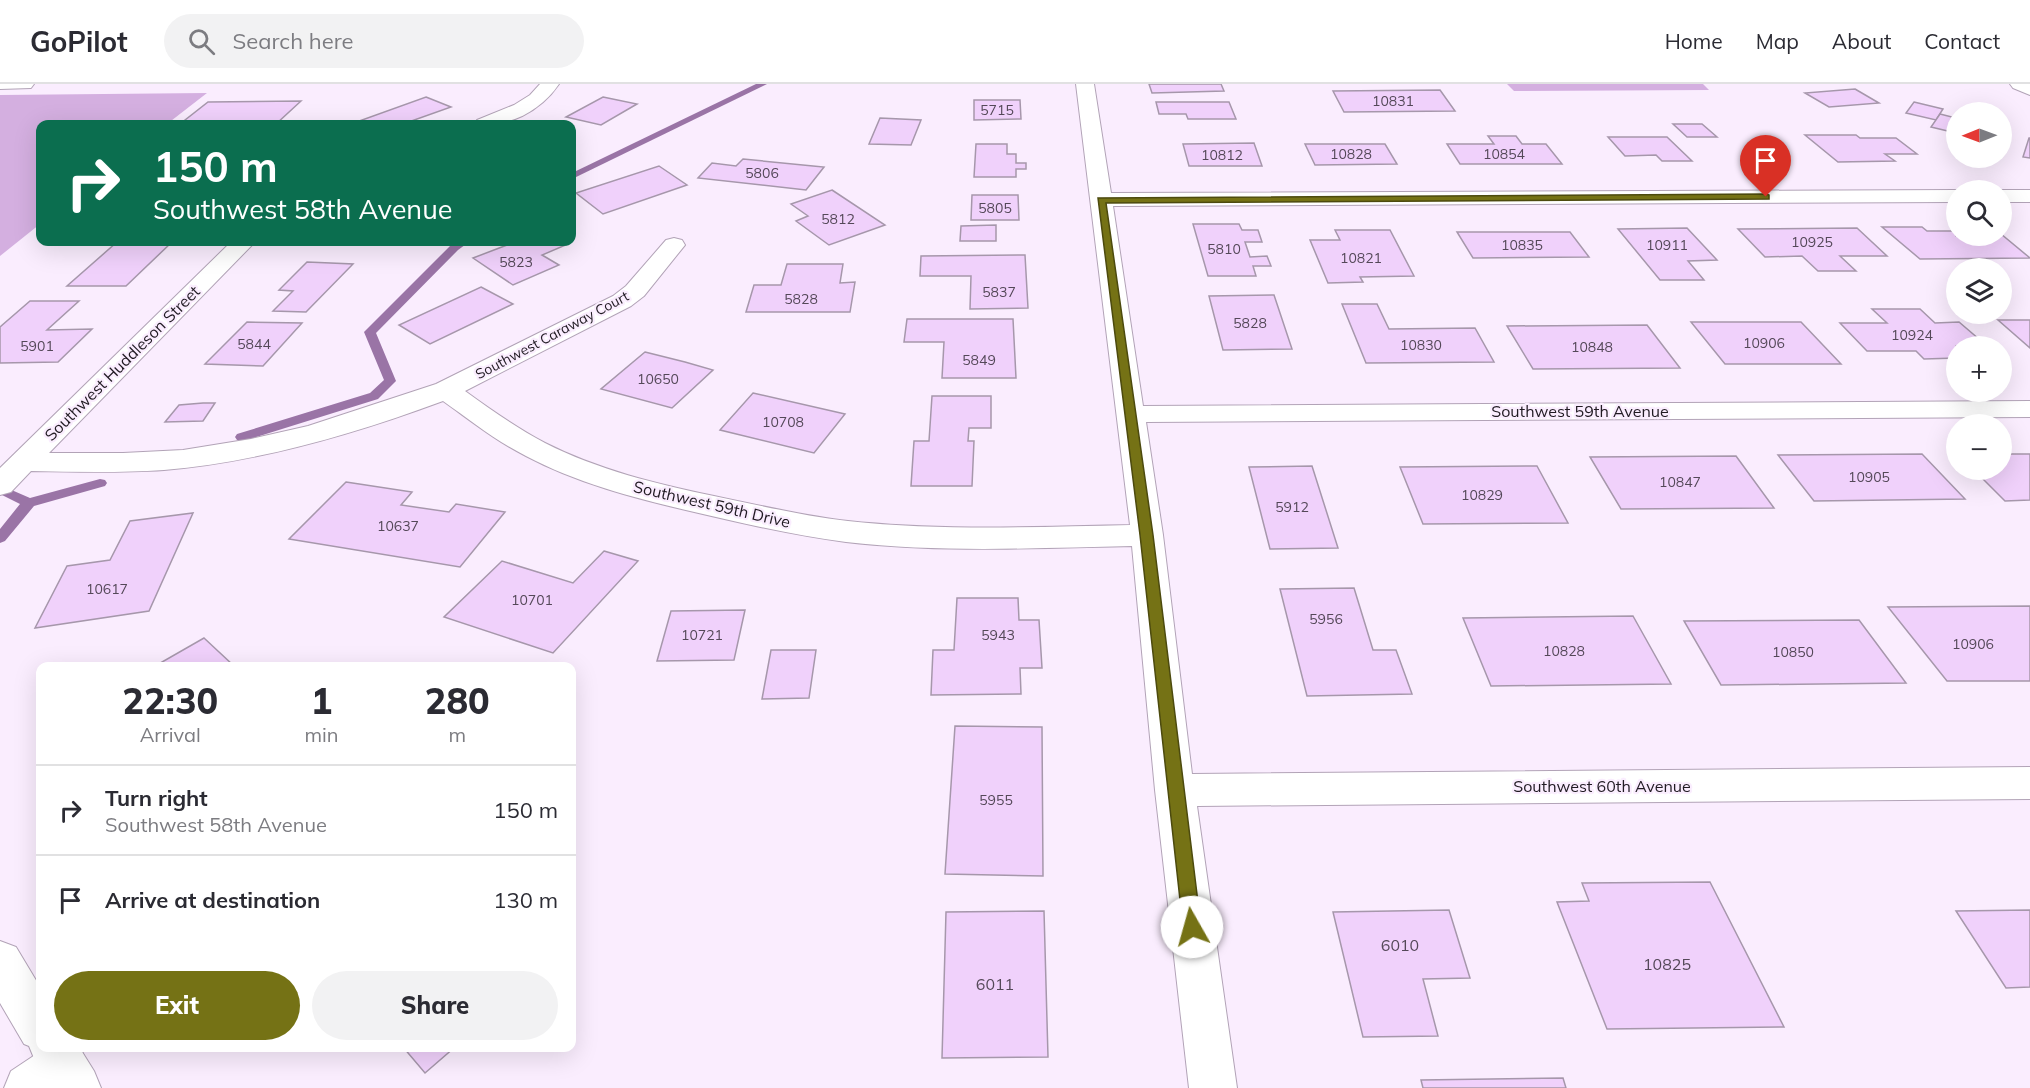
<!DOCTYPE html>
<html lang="en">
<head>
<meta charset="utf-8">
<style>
	:root { --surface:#fff; --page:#f2f2f3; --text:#2b2b33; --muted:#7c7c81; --line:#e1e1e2; --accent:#757215 }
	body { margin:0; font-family:Mulish,sans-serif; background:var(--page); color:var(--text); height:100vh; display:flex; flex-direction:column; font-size:22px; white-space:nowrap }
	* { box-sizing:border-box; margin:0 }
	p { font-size:20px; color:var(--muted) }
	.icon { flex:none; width:33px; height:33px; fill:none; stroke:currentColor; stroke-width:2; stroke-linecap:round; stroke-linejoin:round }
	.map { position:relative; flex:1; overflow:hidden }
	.sheet { position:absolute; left:36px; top:578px; width:540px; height:390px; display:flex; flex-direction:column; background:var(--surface); border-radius:12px; box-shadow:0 6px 24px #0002 }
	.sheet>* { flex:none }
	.top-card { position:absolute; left:36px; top:36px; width:540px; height:126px; border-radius:12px; box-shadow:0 6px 24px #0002; background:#0b6e4f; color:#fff; overflow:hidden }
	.needle { width:39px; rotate:269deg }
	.fabs { position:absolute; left:1946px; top:18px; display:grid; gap:12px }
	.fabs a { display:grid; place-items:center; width:66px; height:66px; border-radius:50%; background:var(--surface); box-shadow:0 6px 24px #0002; font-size:30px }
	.pin { position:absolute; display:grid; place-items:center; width:51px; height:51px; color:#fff; margin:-62px -26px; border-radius:50% 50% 50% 0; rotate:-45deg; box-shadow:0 0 6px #0007 }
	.pin .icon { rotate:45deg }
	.me { position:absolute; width:66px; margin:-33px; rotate:353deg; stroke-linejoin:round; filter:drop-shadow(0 0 4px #0008) }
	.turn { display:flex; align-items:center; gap:21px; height:126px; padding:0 18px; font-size:27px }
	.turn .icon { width:78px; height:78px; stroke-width:2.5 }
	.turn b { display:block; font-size:42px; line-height:51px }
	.eta { display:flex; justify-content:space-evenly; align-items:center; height:102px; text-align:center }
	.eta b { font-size:36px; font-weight:800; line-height:42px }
	.primary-button { display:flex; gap:12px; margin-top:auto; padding:12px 18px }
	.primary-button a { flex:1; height:69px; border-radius:36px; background:var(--accent); color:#fff; font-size:24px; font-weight:800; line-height:69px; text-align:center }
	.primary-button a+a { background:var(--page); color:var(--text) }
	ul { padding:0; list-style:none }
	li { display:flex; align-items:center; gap:18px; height:90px; padding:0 18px; border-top:2px solid var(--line) }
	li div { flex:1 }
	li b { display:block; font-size:22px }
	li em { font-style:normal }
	header { display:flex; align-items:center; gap:36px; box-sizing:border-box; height:84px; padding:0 30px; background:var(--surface); border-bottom:2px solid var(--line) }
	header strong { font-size:28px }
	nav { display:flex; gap:33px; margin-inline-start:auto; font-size:21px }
	.search { width:420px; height:54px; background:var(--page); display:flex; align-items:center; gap:15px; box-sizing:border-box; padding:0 21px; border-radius:33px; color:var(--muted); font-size:22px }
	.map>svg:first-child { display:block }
</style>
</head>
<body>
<header>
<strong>GoPilot</strong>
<div class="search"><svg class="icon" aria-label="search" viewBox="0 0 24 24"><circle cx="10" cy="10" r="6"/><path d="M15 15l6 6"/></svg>Search here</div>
<nav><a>Home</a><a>Map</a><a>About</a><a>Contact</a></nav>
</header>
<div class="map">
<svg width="2030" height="1004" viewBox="0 0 2030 1004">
	<rect width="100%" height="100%" fill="#faedfe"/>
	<!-- green -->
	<g fill="#d4afe0">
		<polygon points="1507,0 1703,0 1709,6 1514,7"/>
		<polygon points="207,9 167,40 40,40 40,140 0,172 0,11"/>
	</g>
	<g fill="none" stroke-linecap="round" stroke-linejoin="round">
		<!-- stream -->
		<g fill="#9a74a6" fill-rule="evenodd">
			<polygon points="756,0 767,0 572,95 572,89"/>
			<polygon points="457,158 469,158 458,166 376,249 396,297 378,315 247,356 237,356 235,353 237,350 370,309 384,296 364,248 450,162"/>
			<polygon points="100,395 105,396 107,399 105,402 34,422 5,457 0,459 0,445 20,420 0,410 0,401 30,414"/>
		</g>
	</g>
	<!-- building -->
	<g fill="#f0d1fb" stroke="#a697ab" stroke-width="1.5">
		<polygon points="1149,0 1221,0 1224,7 1152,9"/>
		<polygon points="1855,5 1879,19 1829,23 1805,9"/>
		<polygon points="1440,6 1455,27 1344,28 1333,7"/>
		<polygon points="426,13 451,23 403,40 373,40 362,36"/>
		<polygon points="603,13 637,20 601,41 566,33"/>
		<polygon points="974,16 1020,16 1021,35 974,36"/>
		<polygon points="301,17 276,40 180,40 208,18"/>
		<polygon points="1156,18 1229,18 1236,35 1188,35 1186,30 1159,30"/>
		<polygon points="1914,18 1943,25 1936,36 1906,29"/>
		<polygon points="1940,30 1956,34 1956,49 1931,43"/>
		<polygon points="880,34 921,36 911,61 869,60"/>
		<polygon points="1673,40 1702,40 1717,53 1687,53"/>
		<polygon points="1805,51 1856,51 1860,54 1896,54 1917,70 1885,70 1895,77 1838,78"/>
		<polygon points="1488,52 1516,52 1522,60 1546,60 1562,80 1460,80 1447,60 1494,60"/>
		<polygon points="1608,53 1667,53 1692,77 1662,77 1656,71 1625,72"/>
		<polygon points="2029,54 2030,54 2030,74 2023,73"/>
		<polygon points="1254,59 1262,82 1189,82 1183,60"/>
		<polygon points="976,60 1007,60 1007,70 1016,70 1016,79 1026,79 1026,85 1016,85 1016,93 974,93"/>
		<polygon points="1305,60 1385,60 1397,80 1315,81"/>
		<polygon points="743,75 813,82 824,83 806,106 698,94 712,79 736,82"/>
		<polygon points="659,82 687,101 603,130 576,109"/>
		<polygon points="832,106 885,141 829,161 796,137 808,132 791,120"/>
		<polygon points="972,111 1018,111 1019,136 971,136"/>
		<polygon points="1193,140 1239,140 1242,146 1258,146 1262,158 1245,158 1250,173 1267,172 1271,182 1253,182 1256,192 1208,192"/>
		<polygon points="996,141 996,157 960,157 961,142"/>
		<polygon points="1882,143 1922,143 1927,147 1956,147 1956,152 2001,150 2030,174 1920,175"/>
		<polygon points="1687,144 1717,176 1688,177 1704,196 1660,196 1618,145"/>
		<polygon points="1857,144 1887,172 1840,172 1856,187 1818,187 1802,172 1765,173 1738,145"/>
		<polygon points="1335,146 1390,146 1414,192 1360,193 1363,198 1328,199 1310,156 1340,156"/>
		<polygon points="1457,148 1570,148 1589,173 1473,174"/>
		<polygon points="117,158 172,158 126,202 67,202"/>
		<polygon points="515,158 564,158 568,160 542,171 559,181 513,201 473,174"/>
		<polygon points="1025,171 1028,224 970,225 971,192 920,192 921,172"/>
		<polygon points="307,178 353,180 306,228 273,227 293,207 279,206"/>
		<polygon points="787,180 843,180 840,199 855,198 850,228 746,228 754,201 781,201"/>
		<polygon points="481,203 513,220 430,260 399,241"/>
		<polygon points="1274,211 1292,265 1223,266 1209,212"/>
		<polygon points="30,217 79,217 47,246 92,245 58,278 0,279 0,243"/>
		<polygon points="1342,220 1377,220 1389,245 1475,244 1494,278 1366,279"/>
		<polygon points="1872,225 1920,225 1935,239 1959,238 1987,262 1956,262 1956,274 1924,275 1916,267 1867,267 1840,239 1887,239"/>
		<polygon points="907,235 1013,235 1016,294 942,294 944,258 904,258"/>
		<polygon points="1998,236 2030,236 2030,264"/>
		<polygon points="247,238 302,239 263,282 205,280"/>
		<polygon points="1691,238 1801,238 1841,280 1725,280"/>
		<polygon points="1647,241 1680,284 1533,285 1507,242"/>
		<polygon points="645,268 685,278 713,286 672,324 601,305"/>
		<polygon points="753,309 845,330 814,369 720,346"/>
		<polygon points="932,312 991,312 991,344 969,344 968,357 974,357 972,402 911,402 914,357 929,357"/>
		<polygon points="203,319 215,319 203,337 165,338 179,321"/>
		<polygon points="1922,370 1965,415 1814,417 1778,371"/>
		<polygon points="2001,370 2030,370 2030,416 2005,417 1974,386 2001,386"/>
		<polygon points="1736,372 1774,424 1621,425 1590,373"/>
		<polygon points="1312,382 1338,464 1270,465 1249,383"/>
		<polygon points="1537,382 1568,439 1423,440 1400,383"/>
		<polygon points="346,398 412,408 401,421 449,428 456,420 505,428 460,483 289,455"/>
		<polygon points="193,429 149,527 35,544 67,482 110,476 130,437"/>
		<polygon points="604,467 638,477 553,569 444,533 502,477 573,499"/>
		<polygon points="1354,504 1373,566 1396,566 1412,610 1307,612 1280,505"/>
		<polygon points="957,514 1018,514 1019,536 1039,536 1042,584 1020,584 1021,610 931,611 933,566 954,566"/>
		<polygon points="2030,522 2030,597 1947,597 1888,523"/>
		<polygon points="745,526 734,576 657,577 671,527"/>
		<polygon points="1633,532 1671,600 1491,602 1463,534"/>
		<polygon points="1859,536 1906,599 1721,601 1684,537"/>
		<polygon points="204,554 234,582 155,582"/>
		<polygon points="771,566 816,566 809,614 762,615"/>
		<polygon points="955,642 1042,643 1043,792 945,790"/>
		<polygon points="1710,798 1784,943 1607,945 1557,818 1589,817 1582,799"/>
		<polygon points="1449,826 1470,894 1423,895 1438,952 1363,953 1333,828"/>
		<polygon points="2030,826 2030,903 2006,904 1956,827"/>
		<polygon points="1044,827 1048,973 942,974 946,828"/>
		<polygon points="403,963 455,963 425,989"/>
		<polygon points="1563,994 1566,1004 1423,1004 1421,996"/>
	</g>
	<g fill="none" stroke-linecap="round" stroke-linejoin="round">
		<!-- street casing -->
		<g stroke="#b2a3b7" stroke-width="2">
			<g id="street">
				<polygon points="0,0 34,0 31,4 0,5"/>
				<path d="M540,0H559C540,28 508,44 474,40L477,36L514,21L530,11Z"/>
				<path d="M1076,0H1094L1111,109L1956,106H1960H1956V118L1113,122L1143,322L2030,317V333L1146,338L1163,451L1192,690L2030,683V715L1197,722L1237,1004H1189L1155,706L1132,462C1037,464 940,469 846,458C793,451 741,439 690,427C634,414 577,399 526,372C496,357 470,336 443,317C354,350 259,378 164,386C120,389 75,388 31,387L11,408L0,411V384L231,158H255L49,369H123L183,366L251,355L308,342L436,300L613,212L626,202L666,156L674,154L682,156L685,161L644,212L631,222L465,307C491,326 517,344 545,359C598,386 657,400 714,412C758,421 803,432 848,437C941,447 1036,443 1130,441Z"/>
				<polygon points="2010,0 2030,0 2030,11 2013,4"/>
				<polygon points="1997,106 2030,106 2030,118 2001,118 2001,106"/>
				<polygon points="47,963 80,963 87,980 80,997 69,1004 4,1004 11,987"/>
			</g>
		</g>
		<!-- secondary casing -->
		<g stroke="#b2a3b7" stroke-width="2">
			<polygon id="secondary" points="0,857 16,863 40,903 40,963 79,963 94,987 101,1004 50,1004 36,979 29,962 24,960 0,919"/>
		</g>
		<!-- street -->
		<use href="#street" fill="#fff" fill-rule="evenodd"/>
		<!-- secondary -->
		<use href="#secondary" fill="#fff" fill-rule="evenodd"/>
	</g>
	<!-- route -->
	<polygon fill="#757215" stroke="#4c4a0e" stroke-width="1.5" points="1766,110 1769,111 1769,115 1106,119 1153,451 1201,843 1198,849 1192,852 1186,849 1183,843 1140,451 1098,114"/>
	<g text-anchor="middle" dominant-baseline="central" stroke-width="4.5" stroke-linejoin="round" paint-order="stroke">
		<!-- number labels -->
		<g font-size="14" fill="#544858">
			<text x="1393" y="17">10831</text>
			<text x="997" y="26">5715</text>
			<text x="1351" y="70">10828</text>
			<text x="1504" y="70">10854</text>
			<text x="1222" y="71">10812</text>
			<text x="762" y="89">5806</text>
			<text x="995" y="124">5805</text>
			<text x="838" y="135">5812</text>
			<text x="1812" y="158">10925</text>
			<text x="1522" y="161">10835</text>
			<text x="1667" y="161">10911</text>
			<text x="1224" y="165">5810</text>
			<text x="1361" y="174">10821</text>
			<text x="516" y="178">5823</text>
			<text x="999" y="208">5837</text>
			<text x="801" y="215">5828</text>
			<text x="1250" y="239">5828</text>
			<text x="1912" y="251">10924</text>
			<text x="1764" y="259">10906</text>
			<text x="254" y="260">5844</text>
			<text x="1421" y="261">10830</text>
			<text x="37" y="262">5901</text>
			<text x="1592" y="263">10848</text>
			<text x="979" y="276">5849</text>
			<text x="658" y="295">10650</text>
			<text x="783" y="338">10708</text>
			<text x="1869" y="393">10905</text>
			<text x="1680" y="398">10847</text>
			<text x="1482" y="411">10829</text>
			<text x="1292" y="423">5912</text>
			<text x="398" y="442">10637</text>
			<text x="107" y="505">10617</text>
			<text x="532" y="516">10701</text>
			<text x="1326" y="535">5956</text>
			<text x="702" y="551">10721</text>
			<text x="998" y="551">5943</text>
			<text x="1973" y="560">10906</text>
			<text x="1564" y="567">10828</text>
			<text x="1793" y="568">10850</text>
			<text x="996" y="716">5955</text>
		</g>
		<!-- far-street labels -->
		<g font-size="14" fill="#201a22" stroke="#faedfe">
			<text transform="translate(552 251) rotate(-28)">Southwest Caraway Court</text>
		</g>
		<!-- street labels -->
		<g font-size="16" fill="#201a22" stroke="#faedfe">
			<text transform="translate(122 279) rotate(-45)">Southwest Huddleson Street</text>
			<text x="1580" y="327">Southwest 59th Avenue</text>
			<text transform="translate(712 420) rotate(13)">Southwest 59th Drive</text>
			<text x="1602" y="702">Southwest 60th Avenue</text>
		</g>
		<!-- near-number labels -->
		<g font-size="16" fill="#544858">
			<text x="1400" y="861">6010</text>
			<text x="1667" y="880">10825</text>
			<text x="995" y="900">6011</text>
		</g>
	</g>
</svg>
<div class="fabs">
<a><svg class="needle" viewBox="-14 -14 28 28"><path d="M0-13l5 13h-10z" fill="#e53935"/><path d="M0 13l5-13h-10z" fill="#7c7c81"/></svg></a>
<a><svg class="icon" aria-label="search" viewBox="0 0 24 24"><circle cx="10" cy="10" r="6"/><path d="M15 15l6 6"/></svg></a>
<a><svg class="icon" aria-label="layers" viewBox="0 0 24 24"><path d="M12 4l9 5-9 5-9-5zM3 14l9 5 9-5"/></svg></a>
<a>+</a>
<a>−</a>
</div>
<div class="pin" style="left:1766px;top:113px;background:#d93025"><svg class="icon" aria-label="arrive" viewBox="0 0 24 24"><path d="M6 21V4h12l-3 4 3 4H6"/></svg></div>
<svg class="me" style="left:1192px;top:843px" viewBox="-20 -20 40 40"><circle r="19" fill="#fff"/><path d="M0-13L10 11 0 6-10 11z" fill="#757215"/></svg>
<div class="top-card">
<div class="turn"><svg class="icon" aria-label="right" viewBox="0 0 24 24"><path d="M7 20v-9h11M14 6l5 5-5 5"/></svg><div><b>150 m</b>Southwest 58th Avenue</div></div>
</div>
<section class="sheet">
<div class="eta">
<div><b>22:30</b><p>Arrival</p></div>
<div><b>1</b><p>min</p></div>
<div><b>280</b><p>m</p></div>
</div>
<ul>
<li><svg class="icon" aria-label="right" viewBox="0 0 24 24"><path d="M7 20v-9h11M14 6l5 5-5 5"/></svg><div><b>Turn right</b><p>Southwest 58th Avenue</p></div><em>150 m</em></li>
<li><svg class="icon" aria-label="arrive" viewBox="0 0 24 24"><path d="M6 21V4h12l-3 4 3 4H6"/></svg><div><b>Arrive at destination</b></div><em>130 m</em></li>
</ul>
<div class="primary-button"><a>Exit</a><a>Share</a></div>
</section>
</div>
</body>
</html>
